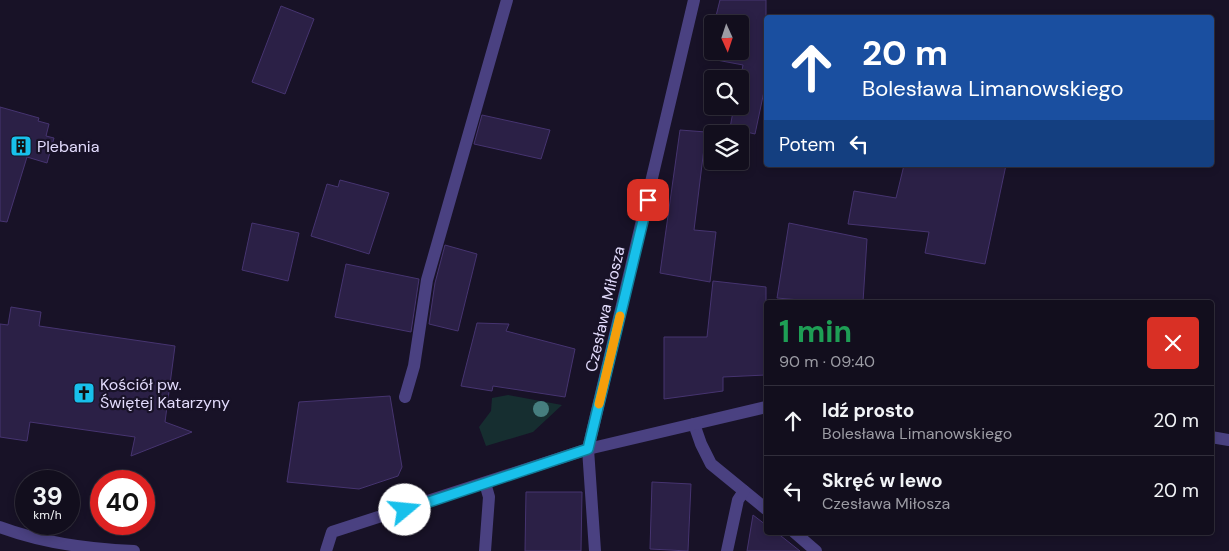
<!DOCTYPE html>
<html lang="pl">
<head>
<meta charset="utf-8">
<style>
	:root { --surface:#120e1d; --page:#1b1726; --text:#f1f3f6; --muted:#9c9ca4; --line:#312e3b }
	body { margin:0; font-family:"DM Sans",sans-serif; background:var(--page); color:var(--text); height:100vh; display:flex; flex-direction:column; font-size:19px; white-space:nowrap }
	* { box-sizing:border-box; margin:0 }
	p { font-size:16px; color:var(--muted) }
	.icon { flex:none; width:28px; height:28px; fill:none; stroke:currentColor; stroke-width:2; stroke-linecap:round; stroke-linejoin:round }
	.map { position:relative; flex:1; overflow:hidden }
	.drawer { position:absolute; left:764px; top:300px; width:450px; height:235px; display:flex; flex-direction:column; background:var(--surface); border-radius:5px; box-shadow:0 2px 8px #0003,0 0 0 1px var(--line) }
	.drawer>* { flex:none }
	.top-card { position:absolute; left:764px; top:15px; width:450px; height:152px; border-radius:5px; box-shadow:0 2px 8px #0003,0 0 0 1px var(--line); background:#1a4fa0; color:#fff; overflow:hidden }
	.needle { width:32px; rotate:177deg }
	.buttons { position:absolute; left:704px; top:15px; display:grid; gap:10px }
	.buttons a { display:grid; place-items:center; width:45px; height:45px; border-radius:5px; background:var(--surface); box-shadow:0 2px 8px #0003,0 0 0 1px var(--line); font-size:25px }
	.speed { position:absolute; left:15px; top:470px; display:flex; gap:10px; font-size:25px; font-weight:700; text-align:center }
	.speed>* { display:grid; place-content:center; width:65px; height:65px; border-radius:50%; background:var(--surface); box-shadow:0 2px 8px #0003,0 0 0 1px var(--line); line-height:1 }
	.speed small { font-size:12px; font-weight:400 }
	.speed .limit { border:8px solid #d22; background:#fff; color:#111 }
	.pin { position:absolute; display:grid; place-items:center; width:42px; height:42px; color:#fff; margin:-21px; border-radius:10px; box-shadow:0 2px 8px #0006 }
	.me { position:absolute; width:55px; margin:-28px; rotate:73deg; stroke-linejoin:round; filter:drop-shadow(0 0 4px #0008) }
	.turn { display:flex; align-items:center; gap:18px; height:105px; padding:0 15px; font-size:22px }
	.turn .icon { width:65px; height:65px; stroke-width:2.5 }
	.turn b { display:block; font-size:35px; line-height:42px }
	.then { display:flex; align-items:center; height:48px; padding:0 15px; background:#0003; gap:10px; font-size:19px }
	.round { display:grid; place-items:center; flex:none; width:52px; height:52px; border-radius:5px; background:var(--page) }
	.head { display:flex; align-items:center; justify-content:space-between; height:85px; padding:0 15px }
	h1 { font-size:30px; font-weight:700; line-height:38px; color:#1e9e55 }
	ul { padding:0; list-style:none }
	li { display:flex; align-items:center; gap:15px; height:70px; padding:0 15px; border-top:1px solid var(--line) }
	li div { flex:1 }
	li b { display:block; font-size:19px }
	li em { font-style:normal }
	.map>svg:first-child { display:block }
</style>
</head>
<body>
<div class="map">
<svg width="1229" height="551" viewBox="0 0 1229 551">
	<rect width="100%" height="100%" fill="#181227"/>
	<!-- green -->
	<polygon fill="#162e30" points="508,395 562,405 533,432 486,446 479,427 491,411 492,398"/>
	<!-- building -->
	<g fill="#2b2046" stroke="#463470">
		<polygon points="720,0 766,0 766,82 755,134 730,128 734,106 740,106 740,81 743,65 706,58 712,31 712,51 740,51 740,24 714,24"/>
		<polygon points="281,6 314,19 285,94 252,82"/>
		<polygon points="0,107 39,118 38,121 49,124 46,136 54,138 47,163 27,157 7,222 0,221"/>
		<polygon points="482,115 550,130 541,159 474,144"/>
		<polygon points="680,130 706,132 694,230 716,232 710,282 660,273"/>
		<polygon points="904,165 1006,165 985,264 925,253 929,232 848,224 854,191 896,198"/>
		<polygon points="340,180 389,193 369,254 311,236 327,184 338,187"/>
		<polygon points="252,223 299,233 288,281 242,270"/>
		<polygon points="789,223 867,239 863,302 823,302 777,298"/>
		<polygon points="445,245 477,254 458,331 429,324 435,283"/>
		<polygon points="346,264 419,279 411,332 335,317"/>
		<polygon points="713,281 766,287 766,375 723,377 723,391 664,399 664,337 707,337"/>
		<polygon points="11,307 41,312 39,326 175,346 165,422 192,432 131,456 135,437 30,422 27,441 0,437 0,324 8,325"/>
		<polygon points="477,323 509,324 506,331 575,349 565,397 493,386 492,391 461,386"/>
		<polygon points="390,396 402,467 398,476 359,489 287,482 299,402"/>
		<polygon points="652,482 691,484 688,551 650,549"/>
		<polygon points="526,492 582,492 581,551 525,551"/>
		<polygon points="753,515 766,525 766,532 776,532 800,551 747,551"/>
	</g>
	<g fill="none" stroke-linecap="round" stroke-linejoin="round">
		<!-- minor -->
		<g stroke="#4a4181" stroke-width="12">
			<polyline points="405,397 414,366 427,280 507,0"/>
			<polyline points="694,424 701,444 711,464 766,509"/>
			<polyline points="1211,437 1229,440"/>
			<polyline points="485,483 489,497 485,551"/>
			<path d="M0,527C43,543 88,549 134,551"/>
			<polyline points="794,532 816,551"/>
			<polyline points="326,551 332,532 588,449 766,407"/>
			<polyline points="595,551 588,449 694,0"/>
			<polyline points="727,551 738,500 744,491"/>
		</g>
	</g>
	<!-- trees -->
	<circle fill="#467e7f" cx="541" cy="409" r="8"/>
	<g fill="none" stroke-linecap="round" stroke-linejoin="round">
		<!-- route casing -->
		<g stroke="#107d99" stroke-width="12">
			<polyline id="route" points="405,510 588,449 648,200"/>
		</g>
		<!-- route -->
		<use href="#route" stroke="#18c0eb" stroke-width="9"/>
		<!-- slow -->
		<polyline stroke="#f59e0b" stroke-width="9" points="599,404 620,316"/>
	</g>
	<!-- icons -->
	<defs>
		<g id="building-square" transform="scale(1.125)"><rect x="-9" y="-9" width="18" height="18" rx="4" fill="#18c0eb" stroke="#181227"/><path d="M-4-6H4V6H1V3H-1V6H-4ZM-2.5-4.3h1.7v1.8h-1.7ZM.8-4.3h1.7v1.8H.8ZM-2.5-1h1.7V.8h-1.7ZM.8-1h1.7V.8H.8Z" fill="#111"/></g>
		<g id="church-square" transform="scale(1.125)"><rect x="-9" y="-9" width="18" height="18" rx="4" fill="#18c0eb" stroke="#181227"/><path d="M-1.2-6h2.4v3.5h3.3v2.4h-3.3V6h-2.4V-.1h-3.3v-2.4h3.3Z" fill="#111"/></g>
	</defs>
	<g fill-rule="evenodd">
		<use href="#building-square" x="21" y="146"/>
		<use href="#church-square" x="84" y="393"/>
	</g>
	<g text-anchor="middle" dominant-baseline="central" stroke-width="4.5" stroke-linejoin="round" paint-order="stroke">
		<!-- poi labels -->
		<g font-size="16" fill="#e2dbfc" stroke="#181227" text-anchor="start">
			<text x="37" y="146">Plebania</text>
			<text x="100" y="384">Kościół pw.<tspan x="100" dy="18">Świętej Katarzyny</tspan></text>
		</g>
		<!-- street labels -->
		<g font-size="16" fill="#e2dbfc" stroke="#181227">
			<text transform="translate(605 309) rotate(-77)">Czesława Miłosza</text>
		</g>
	</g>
</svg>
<div class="buttons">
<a><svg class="needle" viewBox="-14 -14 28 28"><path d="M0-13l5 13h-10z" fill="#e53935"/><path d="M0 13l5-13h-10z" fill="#9c9ca4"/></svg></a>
<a><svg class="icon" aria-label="search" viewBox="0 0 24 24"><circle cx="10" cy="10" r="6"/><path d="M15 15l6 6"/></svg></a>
<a><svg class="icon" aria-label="layers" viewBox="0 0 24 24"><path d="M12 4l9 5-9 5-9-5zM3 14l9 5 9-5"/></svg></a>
</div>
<div class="speed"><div>39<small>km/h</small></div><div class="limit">40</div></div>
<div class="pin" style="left:648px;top:200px;background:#d93025"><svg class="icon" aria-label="arrive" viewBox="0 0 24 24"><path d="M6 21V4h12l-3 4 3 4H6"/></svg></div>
<svg class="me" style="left:405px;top:510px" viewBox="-20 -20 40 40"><circle r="19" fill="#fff"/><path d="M0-13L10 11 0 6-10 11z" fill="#18c0eb"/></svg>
<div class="top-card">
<div class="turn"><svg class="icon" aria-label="ahead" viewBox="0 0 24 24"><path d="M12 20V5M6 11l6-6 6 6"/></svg><div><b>20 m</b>Bolesława Limanowskiego</div></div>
<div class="then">Potem<svg class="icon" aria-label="left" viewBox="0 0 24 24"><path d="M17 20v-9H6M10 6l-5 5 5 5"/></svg></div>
</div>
<section class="drawer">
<div class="head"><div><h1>1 min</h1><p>90 m · 09:40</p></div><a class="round" style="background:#d93025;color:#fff"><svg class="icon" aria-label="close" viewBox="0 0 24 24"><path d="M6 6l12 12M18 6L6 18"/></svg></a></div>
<ul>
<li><svg class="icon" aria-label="ahead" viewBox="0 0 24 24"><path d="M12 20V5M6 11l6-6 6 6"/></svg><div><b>Idź prosto</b><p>Bolesława Limanowskiego</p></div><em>20 m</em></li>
<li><svg class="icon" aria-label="left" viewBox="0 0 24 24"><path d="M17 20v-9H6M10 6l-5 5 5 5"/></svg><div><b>Skręć w lewo</b><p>Czesława Miłosza</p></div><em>20 m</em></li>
</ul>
</section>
</div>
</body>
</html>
